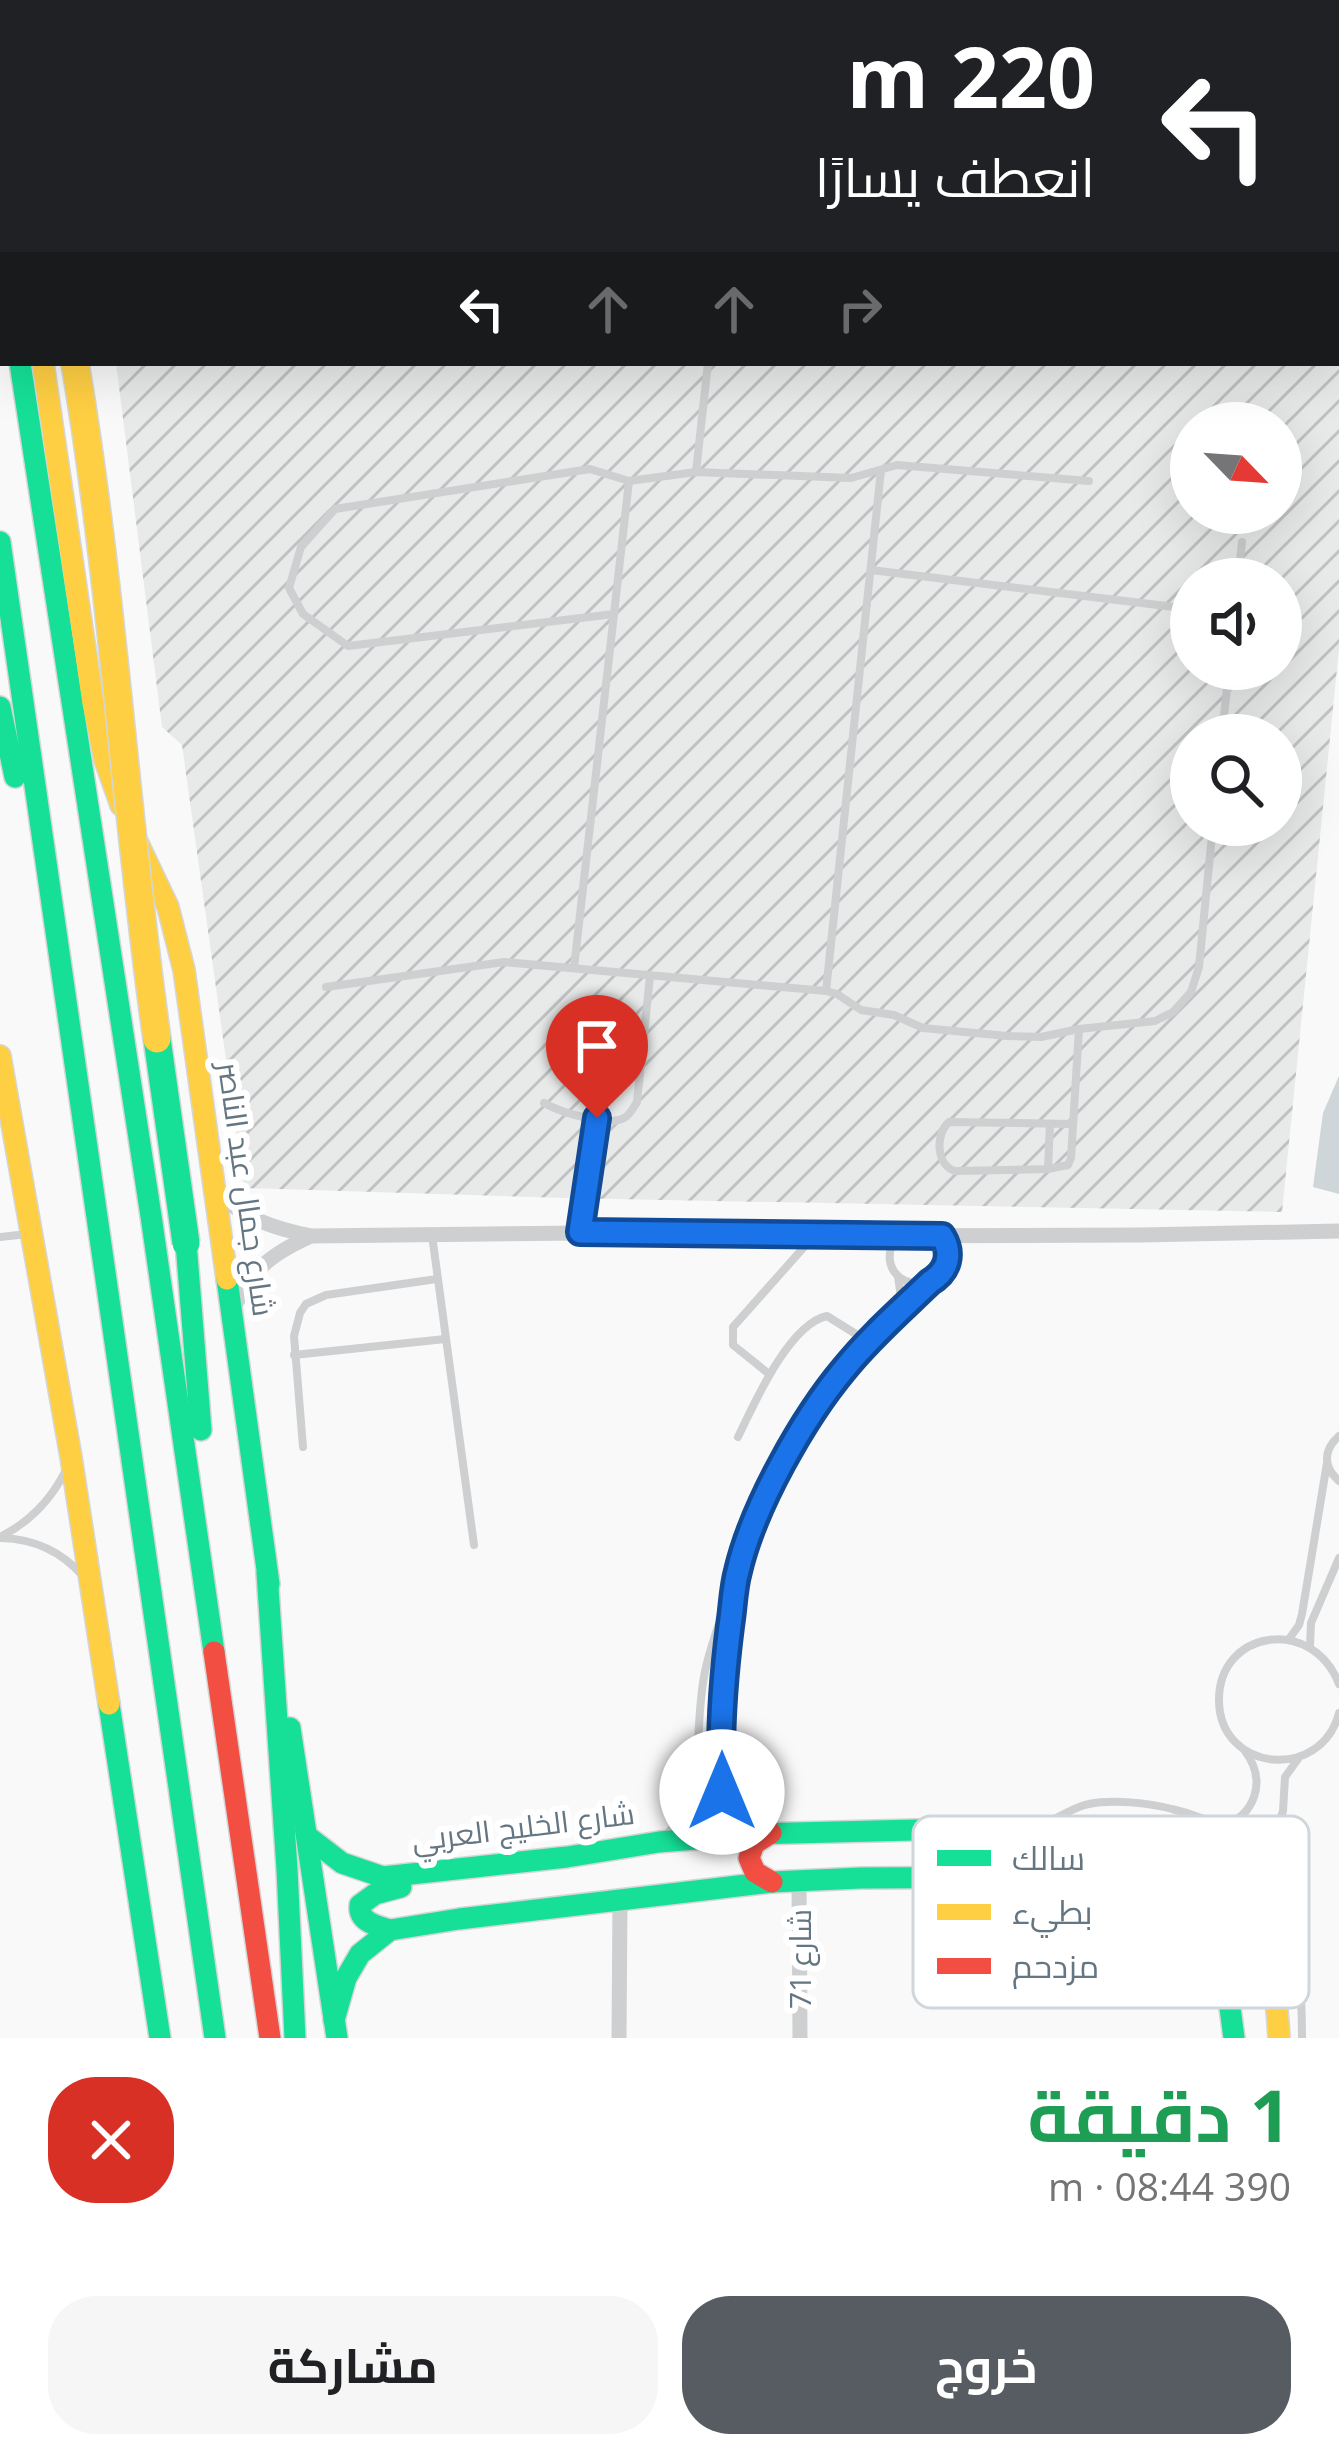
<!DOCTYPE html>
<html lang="ar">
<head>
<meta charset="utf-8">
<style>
	:root { --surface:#fff; --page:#f6f6f6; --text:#202124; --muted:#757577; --accent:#565c61 }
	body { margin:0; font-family:"Open Sans",Cairo,sans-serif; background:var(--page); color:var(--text); direction:rtl; height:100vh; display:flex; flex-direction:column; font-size:45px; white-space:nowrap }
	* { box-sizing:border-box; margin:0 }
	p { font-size:39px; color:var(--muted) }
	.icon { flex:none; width:66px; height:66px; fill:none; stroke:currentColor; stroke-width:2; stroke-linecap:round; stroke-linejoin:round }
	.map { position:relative; height:2038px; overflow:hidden; direction:ltr }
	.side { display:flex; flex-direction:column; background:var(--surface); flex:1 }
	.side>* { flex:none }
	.hud { position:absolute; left:0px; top:0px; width:1341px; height:366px; box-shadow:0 12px 48px #0002; direction:rtl; background:#202124; color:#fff; overflow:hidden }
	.needle { width:78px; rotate:115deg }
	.buttons { position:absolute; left:1170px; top:402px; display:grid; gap:24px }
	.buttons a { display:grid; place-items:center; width:132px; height:132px; border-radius:50%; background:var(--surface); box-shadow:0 12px 48px #0002; font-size:60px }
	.pin { position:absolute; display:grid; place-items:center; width:102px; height:102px; color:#fff; margin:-123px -51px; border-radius:50% 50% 50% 0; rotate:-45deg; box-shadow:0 0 12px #0007 }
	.pin .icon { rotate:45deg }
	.me { position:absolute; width:132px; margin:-66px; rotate:0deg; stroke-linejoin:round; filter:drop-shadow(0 0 9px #0008) }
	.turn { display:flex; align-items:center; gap:42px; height:252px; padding:0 48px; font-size:54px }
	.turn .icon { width:156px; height:156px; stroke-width:2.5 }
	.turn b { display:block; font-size:84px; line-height:102px }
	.lanes { display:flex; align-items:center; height:114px; padding:0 48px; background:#0003; justify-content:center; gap:60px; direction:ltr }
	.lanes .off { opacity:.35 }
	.round { display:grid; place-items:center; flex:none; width:126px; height:126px; border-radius:48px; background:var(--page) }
	.head { display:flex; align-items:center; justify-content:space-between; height:204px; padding:0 48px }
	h1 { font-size:72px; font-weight:700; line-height:90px; color:#1e9e55 }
	.primary-button { display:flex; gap:24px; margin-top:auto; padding:24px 48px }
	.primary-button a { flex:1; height:138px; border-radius:48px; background:var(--accent); color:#fff; font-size:48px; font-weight:700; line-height:138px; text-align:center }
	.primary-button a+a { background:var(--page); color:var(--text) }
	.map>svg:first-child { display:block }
</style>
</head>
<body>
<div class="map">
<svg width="1339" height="2038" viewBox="0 0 1339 2038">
	<defs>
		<pattern id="industrial-furrows" width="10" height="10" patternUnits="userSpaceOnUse" patternTransform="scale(3)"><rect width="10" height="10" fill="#e8e9e9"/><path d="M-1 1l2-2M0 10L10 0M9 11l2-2" fill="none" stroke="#c0c1c2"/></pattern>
	</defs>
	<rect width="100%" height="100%" fill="#f9f9f9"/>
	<!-- industrial -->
	<path fill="url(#industrial-furrows)" fill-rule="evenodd" d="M1339,65V649L1282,1212L564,1198L244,1188L182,745L162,727L116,363H1338ZM1191,423H1281V513H1191ZM1191,579H1281V669H1191ZM1191,735H1281V825H1191Z"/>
	<!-- water -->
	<polygon fill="#ced6d9" points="1339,1076 1339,1194 1313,1187 1323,1113"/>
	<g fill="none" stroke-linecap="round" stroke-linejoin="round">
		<!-- fast casing -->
		<g stroke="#d5d6d7" stroke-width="24">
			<g id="fast">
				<polyline points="35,0 38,3"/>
				<polyline points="0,170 3,175"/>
				<polyline points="0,204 3,203"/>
				<polyline points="20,363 151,1216 214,1652"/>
				<polyline points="0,542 215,2038"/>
				<polyline points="0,707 15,777"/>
				<polyline points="186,1243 201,1430"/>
				<polyline points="227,1279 269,1584"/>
				<polyline points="267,1573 287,1869 295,2038"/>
				<polyline points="109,1704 160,2038"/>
				<polyline points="290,1728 337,2038"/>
				<polyline points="307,1836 342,1863 383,1877 567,1857 659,1842 756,1834 1043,1827 1123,1835 1160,1844 1193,1858 1222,1878 1231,1888"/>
				<path d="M390,1930C377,1926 358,1922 360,1905L375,1894L401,1887"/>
				<polyline points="334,2020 346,1978 360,1954 390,1930 459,1919 772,1882 861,1878 1064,1877 1139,1883 1183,1903 1210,1934 1224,1962 1234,2038"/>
			</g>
		</g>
		<!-- slow casing -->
		<g stroke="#d5d6d7" stroke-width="24">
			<g id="slow">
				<polyline points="0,231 3,250"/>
				<polyline points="43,363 93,703 105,760 121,805"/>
				<polyline points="138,844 168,907 184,970 227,1279"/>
				<polyline points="0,1056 71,1457 109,1704"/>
				<path d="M1231,1888C1269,1931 1276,1983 1279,2038"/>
			</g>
		</g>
		<!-- jam casing -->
		<g stroke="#d5d6d7" stroke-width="24">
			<g id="jam">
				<polyline points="214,1652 270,2038"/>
				<polyline points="771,1833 754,1844 749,1858 755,1872 772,1882"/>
			</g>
		</g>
		<!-- lane -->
		<g stroke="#cecfd0" stroke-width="8">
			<polyline points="554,0 555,3"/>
			<polyline points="69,3 80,0"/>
			<polyline points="89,3 90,0"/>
			<polyline points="759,3 811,0"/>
			<polyline points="696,472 708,363"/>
			<polyline points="871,570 1191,609"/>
			<polyline points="1238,579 1242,542"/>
			<polyline points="614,614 348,646 303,614 289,588 301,547 335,509 590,469 629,481 696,472 851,478 897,465 1089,481"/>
			<polyline points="1222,735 1229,669"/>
			<polyline points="574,968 629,481"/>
			<polyline points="326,987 504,962 826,991 837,994 861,1010 894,1015 923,1028 1007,1036 1041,1037 1079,1029 1155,1021 1173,1012 1191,992 1199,967 1213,825"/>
			<polyline points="826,991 881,470"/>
			<path d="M544,1103C560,1112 607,1127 624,1118C630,1115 633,1108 637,1102L650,976"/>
			<path d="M1072,1124L949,1122C935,1134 936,1165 955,1171L1048,1169L1068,1165L1071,1158L1079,1029"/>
			<polyline points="1048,1169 1050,1124"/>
			<polyline points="580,1233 597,1118"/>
			<polyline points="432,1235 474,1545"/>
			<polyline points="0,1237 28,1234"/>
			<path d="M895,1237C866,1297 969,1300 944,1239"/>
			<polyline points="898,1277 901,1297 898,1309"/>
			<polyline points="294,1355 445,1339"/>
			<polyline points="769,1374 733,1345 733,1327 813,1237"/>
			<path d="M1339,1436C1323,1450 1323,1467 1339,1481"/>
			<path d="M738,1437C754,1404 789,1324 827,1316L867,1341"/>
			<polyline points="303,1447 294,1336 300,1313 306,1304 326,1295 437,1279"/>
			<path d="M0,1537C30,1522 51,1500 66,1470"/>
			<path d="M1,1538C35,1539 61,1551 83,1576"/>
			<polyline points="736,1586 723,1704 721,1779 722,1792 730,1811 745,1826"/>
			<polyline points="1289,1639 1299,1625 1302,1614 1327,1463"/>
			<polyline points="1310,1646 1311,1623 1339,1558"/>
			<path d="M1339,1684C1312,1615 1218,1630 1219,1701C1220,1772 1321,1782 1339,1713"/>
			<polyline points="692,1791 722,1792"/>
			<path d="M1054,1819C1065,1814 1077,1806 1089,1804C1112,1799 1149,1803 1172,1809C1287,1835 1302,1937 1302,2038"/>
			<path d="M1221,1827C1256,1815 1267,1781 1245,1751"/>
			<path d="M667,1834C709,1790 692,1723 706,1667C713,1637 724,1609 735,1580C762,1504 794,1430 845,1368C870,1336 901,1310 930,1283"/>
			<polyline points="1265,1864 1283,1811 1285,1777 1298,1759"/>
		</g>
		<!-- street -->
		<g stroke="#cecfd0" stroke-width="15">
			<polyline points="706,0 707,3"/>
			<polyline points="671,3 692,0"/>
			<path d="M213,1192C247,1218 270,1228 312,1236L580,1233L855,1236L1141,1235L1339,1231"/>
			<path d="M231,1312C254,1270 265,1257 309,1237"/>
			<polyline points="799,1880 800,2038"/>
			<polyline points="619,2038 620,1900"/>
		</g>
		<!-- fast -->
		<use href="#fast" stroke="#16e098" stroke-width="21"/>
		<!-- slow -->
		<use href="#slow" stroke="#ffcf43" stroke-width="21"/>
		<!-- jam -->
		<use href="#jam" stroke="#f24e42" stroke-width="21"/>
		<!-- fast-bridge casing -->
		<g stroke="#d5d6d6" stroke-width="30" stroke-linecap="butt">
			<polyline id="fast-bridge" points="157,1039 186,1243"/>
		</g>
		<!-- slow-bridge casing -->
		<g stroke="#d5d6d6" stroke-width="30" stroke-linecap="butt">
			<path id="slow-bridge" d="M75,363C113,587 125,814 157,1039"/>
		</g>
		<!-- fast-bridge -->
		<use href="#fast-bridge" stroke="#16e098" stroke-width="27"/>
		<!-- slow-bridge -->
		<use href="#slow-bridge" stroke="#ffcf43" stroke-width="27"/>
	</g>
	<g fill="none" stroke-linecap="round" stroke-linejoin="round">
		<!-- route casing -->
		<g stroke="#114b97" stroke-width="30">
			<path id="route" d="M597,1118L580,1232L942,1236C953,1254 948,1271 930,1282C901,1310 870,1337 845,1368C803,1418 753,1507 738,1571C733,1589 733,1608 730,1626C723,1681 719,1737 722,1792"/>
		</g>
		<!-- route -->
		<use href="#route" stroke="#1a73e8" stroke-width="21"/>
	</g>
	<g text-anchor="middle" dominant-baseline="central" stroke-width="12" stroke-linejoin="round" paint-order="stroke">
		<!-- street labels -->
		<g font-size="30" fill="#657683" stroke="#fff">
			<text transform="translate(247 1189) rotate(82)">شارع جمال عبد الناصر</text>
			<text transform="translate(523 1826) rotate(-7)">شارع الخليج العربي</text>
			<text transform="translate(799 1959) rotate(-90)">شارع 71</text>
		</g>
	</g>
	<!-- legend -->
	<rect x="913" y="1816" width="396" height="192" rx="18" fill="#fff" stroke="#d1d6da" stroke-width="3"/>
	<rect x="937" y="1850" width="54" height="16" fill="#16e098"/>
	<rect x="937" y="1904" width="54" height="16" fill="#ffcf43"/>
	<rect x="937" y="1958" width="54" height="16" fill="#f24e42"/>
	<g font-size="33" fill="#657683">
		<text x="1012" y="1870">سالك</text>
		<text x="1012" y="1924">بطيء</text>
		<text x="1012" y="1978">مزدحم</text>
	</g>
</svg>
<div class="buttons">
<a><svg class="needle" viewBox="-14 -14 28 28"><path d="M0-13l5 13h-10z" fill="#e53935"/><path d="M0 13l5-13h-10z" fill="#757577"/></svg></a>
<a><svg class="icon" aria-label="sound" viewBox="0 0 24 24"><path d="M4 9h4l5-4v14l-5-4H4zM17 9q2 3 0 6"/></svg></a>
<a><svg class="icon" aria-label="search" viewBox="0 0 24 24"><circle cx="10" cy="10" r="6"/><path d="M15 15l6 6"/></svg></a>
</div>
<div class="pin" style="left:597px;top:1118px;background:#d93025"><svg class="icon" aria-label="arrive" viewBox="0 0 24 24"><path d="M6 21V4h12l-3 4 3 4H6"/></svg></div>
<svg class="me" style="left:722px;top:1792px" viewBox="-20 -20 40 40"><circle r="19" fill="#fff"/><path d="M0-13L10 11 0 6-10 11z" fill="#1a73e8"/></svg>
<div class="hud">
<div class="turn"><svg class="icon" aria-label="left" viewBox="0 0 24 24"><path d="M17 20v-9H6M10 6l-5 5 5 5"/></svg><div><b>220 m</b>انعطف يسارًا</div></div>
<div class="lanes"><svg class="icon" aria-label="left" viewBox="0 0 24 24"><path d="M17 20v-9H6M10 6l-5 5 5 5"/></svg><svg class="icon off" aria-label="ahead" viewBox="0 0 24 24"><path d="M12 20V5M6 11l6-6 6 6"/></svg><svg class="icon off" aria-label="ahead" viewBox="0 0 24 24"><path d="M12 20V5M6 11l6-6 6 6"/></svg><svg class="icon off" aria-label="right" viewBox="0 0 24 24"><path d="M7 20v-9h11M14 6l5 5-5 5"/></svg></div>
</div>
</div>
<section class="side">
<div class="head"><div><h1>1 دقيقة</h1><p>390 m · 08:44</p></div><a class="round" style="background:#d93025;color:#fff"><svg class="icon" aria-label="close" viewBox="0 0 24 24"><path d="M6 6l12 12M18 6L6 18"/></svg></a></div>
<div class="primary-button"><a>خروج</a><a>مشاركة</a></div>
</section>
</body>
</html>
